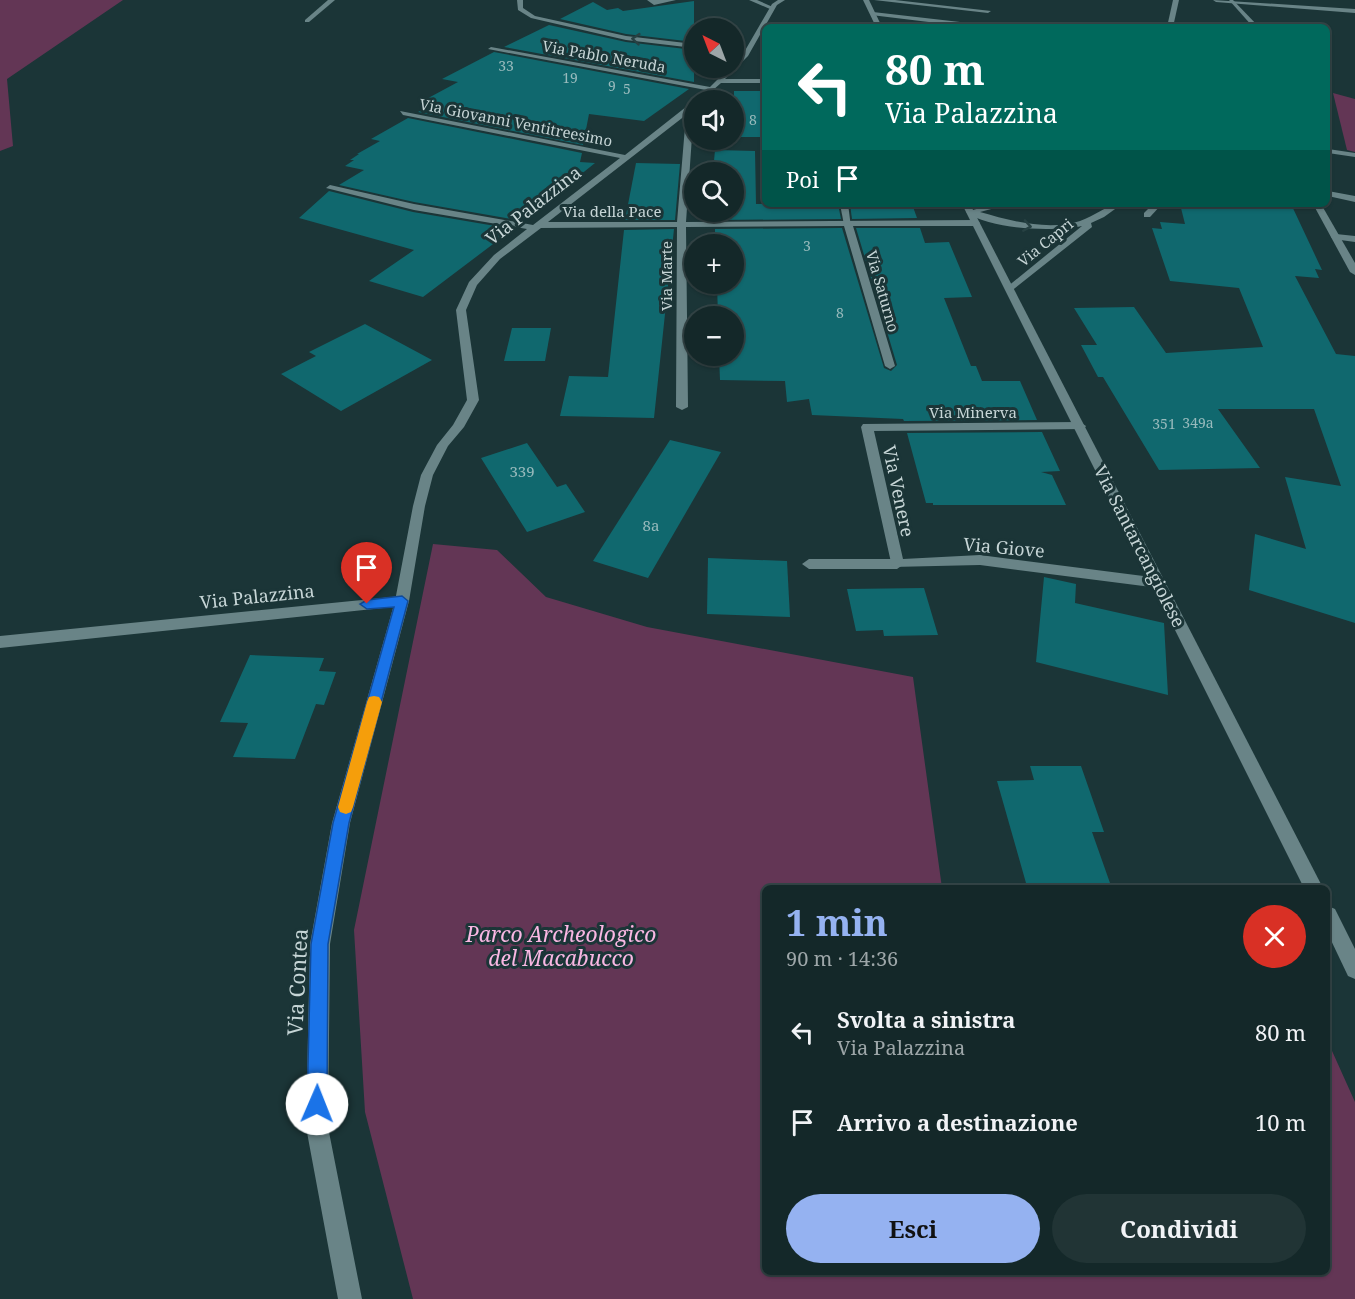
<!DOCTYPE html>
<html lang="it">
<head>
<meta charset="utf-8">
<style>
	:root { --surface:#142829; --page:#213435; --text:#f1f3f6; --muted:#9da6a8; --line:#334446; --accent:#95b2f1 }
	body { margin:0; font-family:"Noto Serif",serif; background:var(--page); color:var(--text); height:100vh; display:flex; flex-direction:column; font-size:22px; white-space:nowrap }
	* { box-sizing:border-box; margin:0 }
	p { font-size:20px; color:var(--muted) }
	.icon { flex:none; width:33px; height:33px; fill:none; stroke:currentColor; stroke-width:2; stroke-linecap:round; stroke-linejoin:round }
	.map { position:relative; flex:1; overflow:hidden }
	.sheet { position:absolute; left:762px; top:885px; width:568px; height:390px; display:flex; flex-direction:column; background:var(--surface); border-radius:9px; box-shadow:0 2px 4px #0004,0 0 0 2px var(--line) }
	.sheet>* { flex:none }
	.banner { position:absolute; left:762px; top:24px; width:568px; height:183px; border-radius:9px; box-shadow:0 2px 4px #0004,0 0 0 2px var(--line); background:#00695c; color:#fff; overflow:hidden }
	.needle { width:39px; rotate:318deg }
	.buttons { position:absolute; left:684px; top:18px; display:grid; gap:12px }
	.buttons a { display:grid; place-items:center; width:60px; height:60px; border-radius:50%; background:var(--surface); box-shadow:0 2px 4px #0004,0 0 0 2px var(--line); font-size:30px }
	.pin { position:absolute; display:grid; place-items:center; width:51px; height:51px; color:#fff; margin:-62px -26px; border-radius:50% 50% 50% 0; rotate:-45deg; box-shadow:0 0 6px #0007 }
	.pin .icon { rotate:45deg }
	.me { position:absolute; width:66px; margin:-33px; rotate:1deg; stroke-linejoin:round; filter:drop-shadow(0 0 4px #0008) }
	.turn { display:flex; align-items:center; gap:21px; height:126px; padding:0 24px; font-size:27px }
	.turn .icon { width:78px; height:78px; stroke-width:2.5 }
	.turn b { display:block; font-size:42px; line-height:51px }
	.then { display:flex; align-items:center; height:57px; padding:0 24px; background:#0003; gap:12px; font-size:22px }
	.round { display:grid; place-items:center; flex:none; width:63px; height:63px; border-radius:32px; background:var(--page) }
	.head { display:flex; align-items:center; justify-content:space-between; height:102px; padding:0 24px }
	h1 { font-size:36px; font-weight:700; line-height:45px; color:var(--accent) }
	.button { display:flex; gap:12px; margin-top:auto; padding:12px 24px }
	.button a { flex:1; height:69px; border-radius:36px; background:var(--accent); color:#111; font-size:24px; font-weight:700; line-height:69px; text-align:center }
	.button a+a { background:var(--page); color:var(--text) }
	ul { padding:0; list-style:none }
	li { display:flex; align-items:center; gap:18px; height:90px; padding:0 24px }
	li div { flex:1 }
	li b { display:block; font-size:22px }
	li em { font-style:normal }
	.map>svg:first-child { display:block }
</style>
</head>
<body>
<div class="map">
<svg width="1355" height="1299" viewBox="0 0 1355 1299">
	<rect width="100%" height="100%" fill="#1b3537"/>
	<!-- green -->
	<g fill="#633655">
		<polygon points="0,0 123,0 7,79 13,146 0,151"/>
		<polygon points="1333,93 1355,99 1355,152 1347,150"/>
		<polygon points="433,544 497,550 546,597 647,627 913,677 942,888 765,888 765,1272 1328,1272 1328,1042 1355,1102 1355,1299 413,1299 365,1112 354,930"/>
	</g>
	<!-- building -->
	<g fill="#10686e">
		<polygon points="694,1 694,42 626,34 560,19 593,2 607,10 618,8 623,11"/>
		<polygon points="549,25 626,42 694,50 694,82 504,47"/>
		<polygon points="494,52 689,89 644,121 589,114 583,145 418,112 431,105 419,103 458,82 442,79"/>
		<rect x="734" y="91" width="31" height="46"/>
		<polygon points="408,118 582,153 580,162 595,163 523,221 414,202 339,185 364,170 345,166 354,160 350,160 359,154 357,154 380,141 371,139"/>
		<polygon points="715,150 755,151 756,204 838,204 841,219 715,220 714,212 734,212 734,172 713,172"/>
		<polygon points="636,163 680,164 675,220 625,220"/>
		<polygon points="329,191 413,212 513,229 423,297 369,281 414,250 299,218"/>
		<polygon points="850,204 912,204 917,218 852,219"/>
		<polygon points="1180,204 1291,204 1322,270 1315,269 1319,278 1295,276 1336,354 1355,356 1355,623 1249,590 1255,534 1306,549 1285,477 1341,486 1314,409 1218,409 1260,468 1159,470 1103,377 1098,377 1081,345 1097,345 1074,308 1134,307 1166,353 1263,347 1239,288 1170,281 1152,228 1162,229 1160,222 1185,224"/>
		<polygon points="842,228 884,368 891,371 897,365 856,228 920,228 925,243 949,242 972,297 944,298 971,366 976,366 982,381 1020,381 1037,420 904,421 903,419 812,415 809,399 787,402 785,381 720,380 719,356 734,356 734,316 718,316 717,284 734,284 734,244 715,244 715,229"/>
		<polygon points="674,229 654,418 560,416 569,376 608,377 624,230"/>
		<polygon points="365,324 432,360 341,411 281,374 316,356 309,352"/>
		<polygon points="512,328 551,328 545,361 504,361"/>
		<polygon points="1042,432 1060,471 1041,472 1052,475 1066,505 933,505 933,503 926,503 907,433"/>
		<polygon points="670,440 721,452 648,578 593,561"/>
		<polygon points="527,443 557,487 566,484 585,512 527,532 481,458"/>
		<polygon points="708,558 787,561 790,617 707,614"/>
		<polygon points="1044,577 1076,584 1075,603 1164,623 1168,695 1036,662"/>
		<polygon points="924,588 938,635 884,636 883,630 856,631 847,589"/>
		<polygon points="250,655 324,658 319,671 336,672 324,705 316,704 295,759 233,757 248,723 220,722"/>
		<polygon points="1030,766 1081,766 1104,832 1092,832 1110,883 1026,883 997,781 1034,780"/>
	</g>
	<g fill="none" stroke-linecap="round" stroke-linejoin="round">
		<!-- service -->
		<g fill="#698487" fill-rule="evenodd">
			<polygon points="749,0 757,0 775,8 770,9"/>
			<polygon points="874,0 895,0 991,11 988,13"/>
			<polygon points="1328,191 1355,196 1355,202 1328,196"/>
			<polygon points="840,204 848,204 851,227 844,225"/>
			<polygon points="1153,204 1162,204 1150,217 1144,217 1144,213"/>
			<polygon points="1336,234 1355,236 1355,242 1333,239 1331,237"/>
			<polygon points="809,559 897,559 904,564 897,569 809,569 802,564"/>
			<polygon points="402,596 409,601 402,606 0,648 0,636"/>
		</g>
		<!-- pedestrian -->
		<polygon fill="#698487" fill-rule="evenodd" points="647,0 676,0 654,5"/>
		<!-- minor -->
		<g fill="#698487" fill-rule="evenodd">
			<polygon points="328,0 335,0 309,22 305,22 305,20"/>
			<polygon points="517,0 523,0 523,8 535,16 626,36 694,44 694,48 626,40 531,18 518,10"/>
			<polygon points="778,0 785,0 777,5 748,56 725,79 765,79 765,83 721,83 704,98 700,96 706,90 488,49 491,47 710,87 729,68 734,68 734,63 743,54 772,4"/>
			<polygon points="1173,0 1179,0 1173,27 1167,27"/>
			<polygon points="1229,0 1233,0 1259,27 1253,27"/>
			<polygon points="873,12 986,25 989,27 970,27 871,15"/>
			<path d="M691,103H694V108L686,222L976,220L980,223L976,226H853L895,366L890,369L885,366L844,226L686,227L688,407L682,410L676,407L677,227L541,228L500,259L477,285L466,310L479,400L464,427L448,446L433,475L425,506L409,601L350,823L330,944L328,1127L362,1299H338L306,1127L310,944L332,823L395,601L413,506L421,475L437,445L453,425L467,400L456,310L469,282L494,255L527,229L414,210L326,188L330,185L414,204L533,225L620,158L403,115L400,111L625,155ZM686,115L677,222H548Z"/>
			<polygon points="1328,149 1355,153 1355,157 1328,153"/>
			<path d="M994,204H1010L980,212C1011,221 1048,231 1080,221C1095,216 1107,204 1122,204L1104,217L1091,223L1092,227L1010,292L1007,291V287L1082,226C1053,232 991,230 966,212Z"/>
			<polygon points="1313,204 1321,204 1355,263 1355,275 1350,272"/>
			<polygon points="1080,422 1086,426 1084,429 874,431 903,559 980,555 1159,578 1166,583 1164,587 1159,588 980,565 892,567 861,427 863,424"/>
		</g>
		<!-- tertiary -->
		<polygon fill="#698487" fill-rule="evenodd" points="1213,0 1355,9 1355,13 1216,2"/>
		<!-- secondary -->
		<g fill="#698487" fill-rule="evenodd">
			<polygon points="863,0 869,0 882,27 876,27"/>
			<polygon points="962,204 970,204 1323,888 1304,888"/>
			<polygon points="1328,906 1335,909 1355,949 1355,979 1348,976 1328,934"/>
		</g>
	</g>
	<!-- one-way arrows -->
	<defs><path id="oneway-chevron" d="M-2-3.5L2.5 0L-2 3.5" fill="none" stroke-width="1.6" stroke-linecap="round" stroke-linejoin="round" transform="scale(1.5)"/></defs>
	<g stroke="#274143">
		<use href="#oneway-chevron" transform="translate(636 39) rotate(-175)"/>
		<use href="#oneway-chevron" transform="translate(1027 226) rotate(9)"/>
	</g>
	<!-- route -->
	<polygon fill="#1a73e8" stroke="#114b97" stroke-width="1.5" points="402,596 408,601 349,823 328,944 327,1104 324,1111 317,1114 310,1111 307,1104 311,944 333,823 394,607 367,609 360,604 367,600"/>
	<!-- slow -->
	<polygon fill="#f59e0b" points="374,696 379,697 382,702 353,807 351,812 346,814 340,812 338,807 367,702 369,697"/>
	<g text-anchor="middle" dominant-baseline="central" stroke-width="6" stroke-linejoin="round" paint-order="stroke">
		<!-- far-number labels -->
		<g font-size="14" fill="#98babc">
			<text x="506" y="65">33</text>
			<text x="570" y="77">19</text>
			<text x="612" y="85">9</text>
			<text x="627" y="88">5</text>
			<text x="753" y="119">8</text>
			<text x="807" y="245">3</text>
			<text x="840" y="312">8</text>
			<text x="1198" y="422">349a</text>
			<text x="1164" y="423">351</text>
		</g>
		<!-- far-street labels -->
		<g font-size="15" fill="#c6d5d6" stroke="#1b3537">
			<text transform="translate(604 56) rotate(10)">Via Pablo Neruda</text>
			<text transform="translate(516 122) rotate(11)">Via Giovanni Ventitreesimo</text>
			<text x="612" y="211">Via della Pace</text>
			<text transform="translate(1045 242) rotate(-39)">Via Capri</text>
			<text transform="translate(666 276) rotate(-90)">Via Marte</text>
			<text transform="translate(883 291) rotate(74)">Via Saturno</text>
			<text x="973" y="412">Via Minerva</text>
		</g>
		<!-- number labels -->
		<g font-size="15" fill="#98babc">
			<text x="522" y="471">339</text>
			<text x="651" y="525">8a</text>
		</g>
		<!-- street labels -->
		<g font-size="18" fill="#c6d5d6" stroke="#1b3537">
			<text transform="translate(533 205) rotate(-38)">Via Palazzina</text>
			<text transform="translate(899 491) rotate(78)">Via Venere</text>
			<text transform="translate(1140 546) rotate(63)">Via Santarcangiolese</text>
			<text transform="translate(1004 547) rotate(5)">Via Giove</text>
			<text transform="translate(257 596) rotate(-6)">Via Palazzina</text>
		</g>
		<!-- near-park labels -->
		<g font-size="21" font-style="italic" fill="#f9b7e3" stroke="#1b3537">
			<text x="561" y="934">Parco Archeologico<tspan x="561" dy="24">del Macabucco</tspan></text>
		</g>
		<!-- near-street labels -->
		<g font-size="21" fill="#c6d5d6" stroke="#1b3537">
			<text transform="translate(297 982) rotate(-87)">Via Contea</text>
		</g>
	</g>
</svg>
<div class="buttons">
<a><svg class="needle" viewBox="-14 -14 28 28"><path d="M0-13l5 13h-10z" fill="#e53935"/><path d="M0 13l5-13h-10z" fill="#9da6a8"/></svg></a>
<a><svg class="icon" aria-label="sound" viewBox="0 0 24 24"><path d="M4 9h4l5-4v14l-5-4H4zM17 9q2 3 0 6"/></svg></a>
<a><svg class="icon" aria-label="search" viewBox="0 0 24 24"><circle cx="10" cy="10" r="6"/><path d="M15 15l6 6"/></svg></a>
<a>+</a>
<a>−</a>
</div>
<div class="pin" style="left:367px;top:604px;background:#d93025"><svg class="icon" aria-label="arrive" viewBox="0 0 24 24"><path d="M6 21V4h12l-3 4 3 4H6"/></svg></div>
<svg class="me" style="left:317px;top:1104px" viewBox="-20 -20 40 40"><circle r="19" fill="#fff"/><path d="M0-13L10 11 0 6-10 11z" fill="#1a73e8"/></svg>
<div class="banner">
<div class="turn"><svg class="icon" aria-label="left" viewBox="0 0 24 24"><path d="M17 20v-9H6M10 6l-5 5 5 5"/></svg><div><b>80 m</b>Via Palazzina</div></div>
<div class="then">Poi<svg class="icon" aria-label="arrive" viewBox="0 0 24 24"><path d="M6 21V4h12l-3 4 3 4H6"/></svg></div>
</div>
<section class="sheet">
<div class="head"><div><h1>1 min</h1><p>90 m · 14:36</p></div><a class="round" style="background:#d93025;color:#fff"><svg class="icon" aria-label="close" viewBox="0 0 24 24"><path d="M6 6l12 12M18 6L6 18"/></svg></a></div>
<ul>
<li><svg class="icon" aria-label="left" viewBox="0 0 24 24"><path d="M17 20v-9H6M10 6l-5 5 5 5"/></svg><div><b>Svolta a sinistra</b><p>Via Palazzina</p></div><em>80 m</em></li>
<li><svg class="icon" aria-label="arrive" viewBox="0 0 24 24"><path d="M6 21V4h12l-3 4 3 4H6"/></svg><div><b>Arrivo a destinazione</b></div><em>10 m</em></li>
</ul>
<div class="button"><a>Esci</a><a>Condividi</a></div>
</section>
</div>
</body>
</html>
